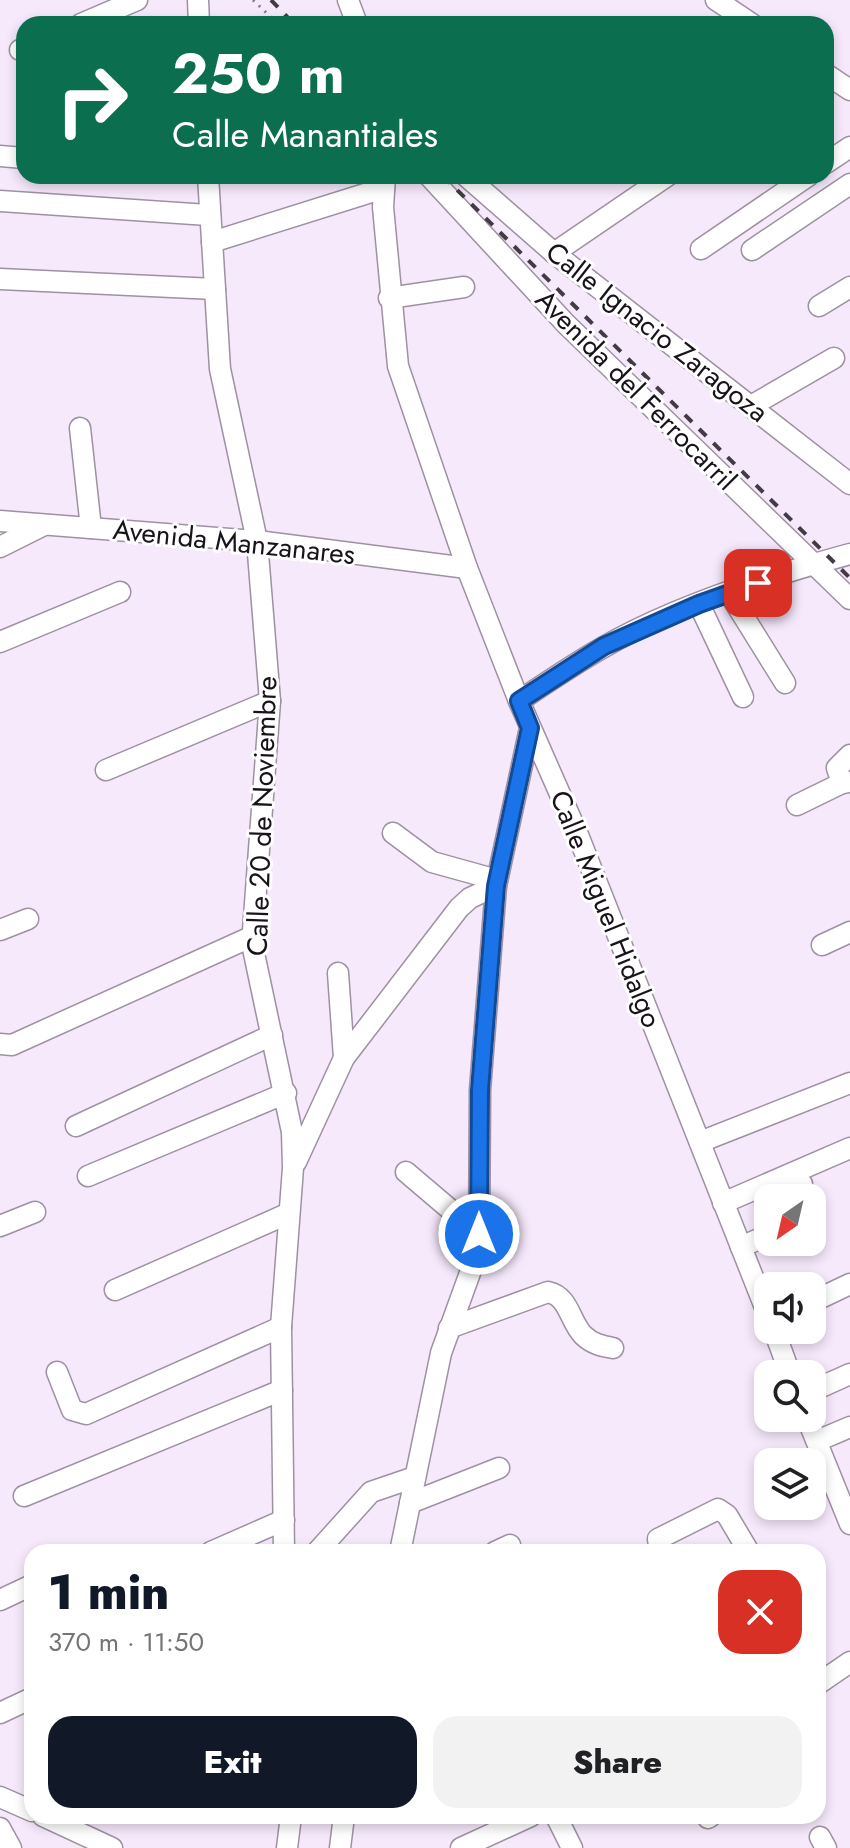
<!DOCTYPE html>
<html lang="en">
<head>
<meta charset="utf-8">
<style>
	:root { --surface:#fff; --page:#f2f2f2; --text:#202124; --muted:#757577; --accent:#111827 }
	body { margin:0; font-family:Jost,sans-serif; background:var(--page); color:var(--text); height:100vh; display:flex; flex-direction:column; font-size:30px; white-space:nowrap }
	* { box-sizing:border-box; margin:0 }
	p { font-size:26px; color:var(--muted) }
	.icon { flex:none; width:44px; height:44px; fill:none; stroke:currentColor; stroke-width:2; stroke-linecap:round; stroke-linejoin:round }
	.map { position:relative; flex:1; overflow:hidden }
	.side { position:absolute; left:24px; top:1544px; width:802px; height:280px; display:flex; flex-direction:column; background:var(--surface); border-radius:24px; box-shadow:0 4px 12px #0003 }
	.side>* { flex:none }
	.top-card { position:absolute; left:16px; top:16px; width:818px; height:168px; border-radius:24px; box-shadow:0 4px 12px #0003; background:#0b6e4f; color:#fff; overflow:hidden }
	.needle { width:52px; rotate:214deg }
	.tools { position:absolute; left:754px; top:1184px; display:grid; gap:16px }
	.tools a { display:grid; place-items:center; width:72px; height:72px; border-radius:16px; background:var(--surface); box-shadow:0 4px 12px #0003; font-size:40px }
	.pin { position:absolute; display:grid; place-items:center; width:68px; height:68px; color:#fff; margin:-34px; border-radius:16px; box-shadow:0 4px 12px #0006 }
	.me { position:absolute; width:88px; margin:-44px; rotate:0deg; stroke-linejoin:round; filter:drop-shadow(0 0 6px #0008) }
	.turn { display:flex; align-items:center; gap:28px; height:168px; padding:0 24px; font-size:36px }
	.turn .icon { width:104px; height:104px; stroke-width:2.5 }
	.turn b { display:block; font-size:56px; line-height:68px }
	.round { display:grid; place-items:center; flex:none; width:84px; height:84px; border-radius:24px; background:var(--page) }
	.overview { display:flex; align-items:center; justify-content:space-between; height:136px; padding:0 24px }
	h1 { font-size:48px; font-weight:800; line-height:60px; color:var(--accent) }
	.action { display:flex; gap:16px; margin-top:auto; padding:16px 24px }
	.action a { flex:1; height:92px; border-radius:24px; background:var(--accent); color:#fff; font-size:32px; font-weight:800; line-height:92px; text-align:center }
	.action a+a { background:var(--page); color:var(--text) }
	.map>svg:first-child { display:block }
</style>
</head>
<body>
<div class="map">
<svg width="850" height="1848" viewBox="0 0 850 1848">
	<rect width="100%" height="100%" fill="#f7e9fc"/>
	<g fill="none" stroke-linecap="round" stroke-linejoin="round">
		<!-- minor casing -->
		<g stroke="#9e91a2" stroke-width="23">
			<g id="minor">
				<polyline points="198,0 199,24"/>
				<polyline points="348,0 357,24"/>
				<polyline points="716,0 752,24"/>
				<polyline points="81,24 137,0"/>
				<polyline points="20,50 24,49"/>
				<polyline points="826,74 850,90"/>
				<polyline points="0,156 24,158"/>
				<polyline points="826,163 850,147"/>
				<polyline points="208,176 220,369 257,541 270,701 252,944 292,1132 293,1168 281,1327 284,1552"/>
				<polyline points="385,176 383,207 398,366 467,568 519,701 578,835 768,1315"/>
				<polyline points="429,176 566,324 850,599"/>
				<polyline points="466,176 554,253 850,484"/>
				<polyline points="0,201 208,215"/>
				<polyline points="212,242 384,188"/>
				<polyline points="701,249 808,176"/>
				<polyline points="752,250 850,184"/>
				<polyline points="554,253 667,176"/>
				<polyline points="0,279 215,289"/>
				<polyline points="389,298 464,287"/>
				<polyline points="819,306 850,287"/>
				<polyline points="751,406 834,358"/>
				<polyline points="80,428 91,528"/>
				<polyline points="0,521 257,541 467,568"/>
				<polyline points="0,547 44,525"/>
				<polyline points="729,593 785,683"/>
				<polyline points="699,604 743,697"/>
				<polyline points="0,642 120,592"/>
				<path d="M519,701C546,683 574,664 602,648C674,606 769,576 850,554"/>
				<polyline points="850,755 837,768 842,783 850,782"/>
				<polyline points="106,770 270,701"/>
				<polyline points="797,805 842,783"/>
				<polyline points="393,833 432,862 497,880"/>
				<polyline points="0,930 28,919"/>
				<polyline points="822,945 850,932"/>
				<polyline points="338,973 344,1058"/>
				<polyline points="0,1044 12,1045 253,936"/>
				<polyline points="76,1126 272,1035"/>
				<polyline points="700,1142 850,1083"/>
				<polyline points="296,1162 344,1058 459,908 470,898 496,886"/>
				<polyline points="406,1172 479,1234"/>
				<polyline points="88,1176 286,1093"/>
				<polyline points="788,1198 802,1184"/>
				<polyline points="723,1203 850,1148"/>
				<polyline points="0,1226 35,1212"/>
				<polyline points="741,1247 768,1235"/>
				<polyline points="115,1290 287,1214"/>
				<polyline points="812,1302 850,1284"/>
				<path d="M449,1328L548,1292C569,1296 570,1322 583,1335C592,1344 602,1346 613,1348"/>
				<polyline points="774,1330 790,1374"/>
				<polyline points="57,1372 72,1410 86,1414 281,1327"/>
				<polyline points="812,1391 850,1374"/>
				<polyline points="807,1418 850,1524"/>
				<polyline points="817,1441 850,1427"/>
				<polyline points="24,1496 282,1390"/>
				<polyline points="410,1503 499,1468"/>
				<polyline points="211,1552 284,1520"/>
				<polyline points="317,1552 371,1492 415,1477"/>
				<polyline points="400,1552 441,1353 479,1248 480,1090 496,886 530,728"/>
				<polyline points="495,1552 510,1545"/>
				<polyline points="660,1552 658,1539 718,1509 727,1515 749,1552"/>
				<polyline points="0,1600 32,1585"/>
				<polyline points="818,1684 850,1662"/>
				<polyline points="0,1713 32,1698"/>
				<polyline points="0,1797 32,1811"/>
				<polyline points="43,1816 112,1848"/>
				<polyline points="556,1816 572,1848"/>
				<polyline points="708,1818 711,1816"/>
				<polyline points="0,1828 11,1848"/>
				<polyline points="820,1837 826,1848"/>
				<polyline points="287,1848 291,1816"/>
				<polyline points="340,1848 344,1816"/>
				<polyline points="461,1848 531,1816"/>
			</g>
		</g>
		<!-- path -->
		<polyline stroke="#857b88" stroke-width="3" stroke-dasharray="2 6" stroke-linecap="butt" points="253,0 278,24"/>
		<!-- minor -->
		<use href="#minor" stroke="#fff" stroke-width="20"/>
		<!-- rail -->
		<g stroke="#423b44" stroke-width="4" stroke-dasharray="10 10" stroke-linecap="butt">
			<polyline points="271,0 294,24"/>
			<polyline points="443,176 850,578"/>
		</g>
	</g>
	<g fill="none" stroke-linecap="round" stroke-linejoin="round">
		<!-- route casing -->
		<g stroke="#114b97" stroke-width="20">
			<polyline id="route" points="479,1234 480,1090 496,886 530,728 519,701 604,646 699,604 758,583"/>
		</g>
		<!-- route -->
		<use href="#route" stroke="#1a73e8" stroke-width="14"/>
	</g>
	<g text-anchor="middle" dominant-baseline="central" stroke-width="6" stroke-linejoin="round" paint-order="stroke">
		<!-- street labels -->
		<g font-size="28" fill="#18131a" stroke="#fff">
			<text transform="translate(657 332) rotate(38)">Calle Ignacio Zaragoza</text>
			<text transform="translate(636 390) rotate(45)">Avenida del Ferrocarril</text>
			<text transform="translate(234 542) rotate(6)">Avenida Manzanares</text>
			<text transform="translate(262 816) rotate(-88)">Calle 20 de Noviembre</text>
			<text transform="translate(606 909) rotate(68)">Calle Miguel Hidalgo</text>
		</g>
	</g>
</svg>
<div class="tools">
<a><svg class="needle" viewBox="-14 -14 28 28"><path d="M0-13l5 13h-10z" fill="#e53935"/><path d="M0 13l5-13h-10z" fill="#757577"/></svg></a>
<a><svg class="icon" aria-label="sound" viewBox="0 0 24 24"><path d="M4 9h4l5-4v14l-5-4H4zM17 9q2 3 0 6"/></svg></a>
<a><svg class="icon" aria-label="search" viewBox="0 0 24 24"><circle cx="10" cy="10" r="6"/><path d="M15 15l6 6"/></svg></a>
<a><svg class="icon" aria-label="layers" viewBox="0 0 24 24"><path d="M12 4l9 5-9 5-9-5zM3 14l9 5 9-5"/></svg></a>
</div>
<div class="pin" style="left:758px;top:583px;background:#d93025"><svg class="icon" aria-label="arrive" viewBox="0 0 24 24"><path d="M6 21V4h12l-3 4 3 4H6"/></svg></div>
<svg class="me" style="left:479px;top:1234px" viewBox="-20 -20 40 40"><circle r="17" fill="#1a73e8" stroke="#fff" stroke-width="3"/><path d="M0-11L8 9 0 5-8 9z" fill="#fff"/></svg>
<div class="top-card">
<div class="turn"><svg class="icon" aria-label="right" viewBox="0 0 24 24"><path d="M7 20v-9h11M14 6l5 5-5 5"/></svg><div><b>250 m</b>Calle Manantiales</div></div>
</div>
<section class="side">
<div class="overview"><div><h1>1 min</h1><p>370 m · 11:50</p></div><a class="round" style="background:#d93025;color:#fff"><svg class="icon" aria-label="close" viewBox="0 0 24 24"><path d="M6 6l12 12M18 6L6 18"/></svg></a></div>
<div class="action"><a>Exit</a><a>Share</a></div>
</section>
</div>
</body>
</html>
